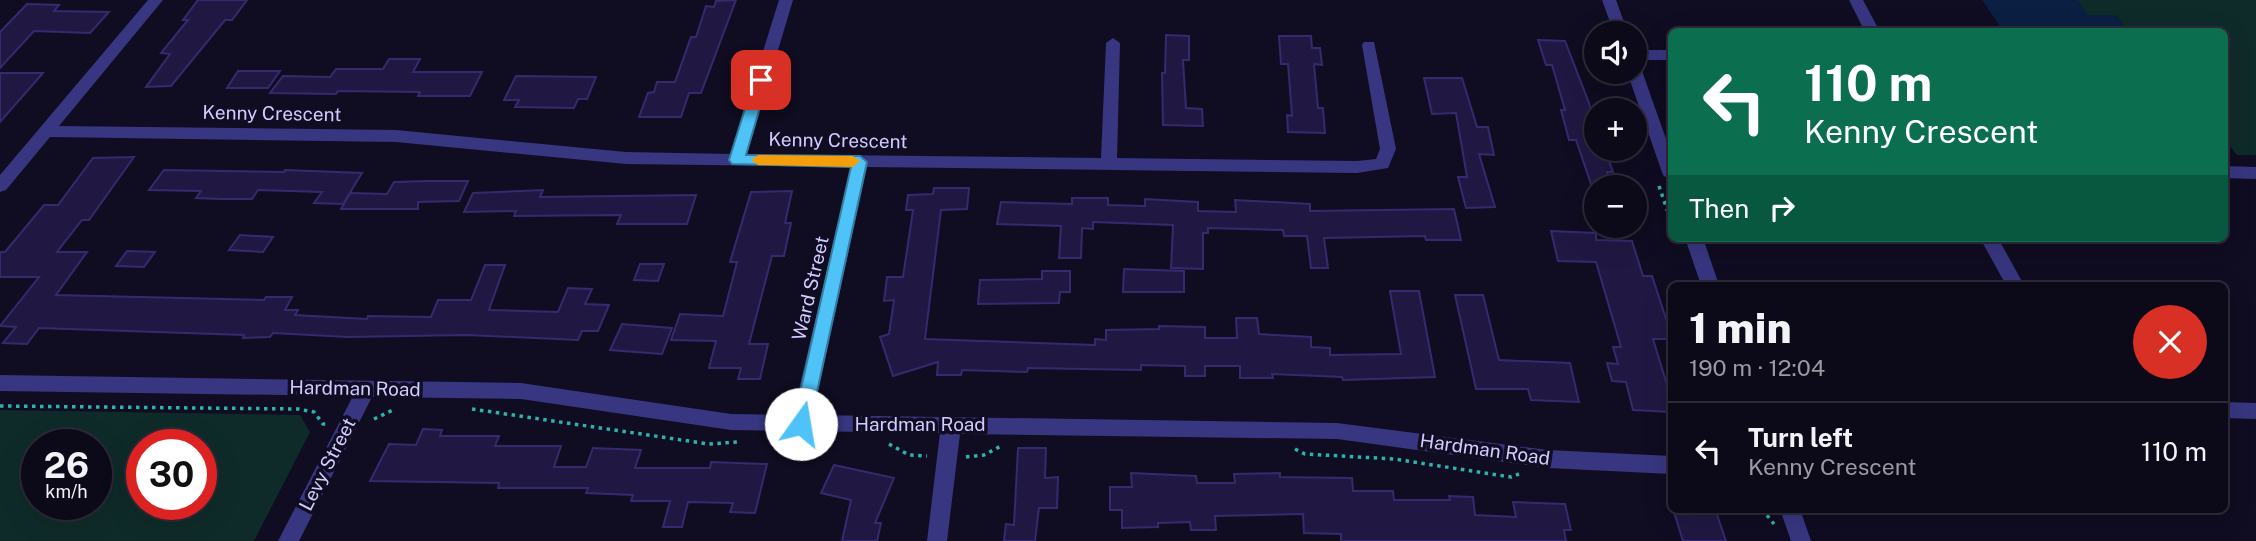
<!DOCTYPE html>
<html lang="en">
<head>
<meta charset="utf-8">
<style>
	:root { --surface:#0c0919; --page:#151222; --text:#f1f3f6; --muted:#9a9aa2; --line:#2c2a38 }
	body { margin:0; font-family:"Public Sans",sans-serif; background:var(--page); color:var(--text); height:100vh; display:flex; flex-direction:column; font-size:26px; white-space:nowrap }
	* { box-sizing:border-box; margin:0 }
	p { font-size:23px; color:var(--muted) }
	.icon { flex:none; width:38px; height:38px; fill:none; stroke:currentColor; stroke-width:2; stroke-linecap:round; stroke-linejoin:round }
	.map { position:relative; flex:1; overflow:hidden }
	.sheet { position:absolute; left:1668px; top:282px; width:560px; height:231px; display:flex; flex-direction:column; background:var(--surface); border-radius:10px; box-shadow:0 7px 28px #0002,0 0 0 2px var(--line) }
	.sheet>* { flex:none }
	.top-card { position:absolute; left:1668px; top:28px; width:560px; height:214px; border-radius:10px; box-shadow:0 7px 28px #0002,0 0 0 2px var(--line); background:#0b6e4f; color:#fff; overflow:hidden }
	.controls { position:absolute; left:1584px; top:21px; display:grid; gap:14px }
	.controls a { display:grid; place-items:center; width:63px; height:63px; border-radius:50%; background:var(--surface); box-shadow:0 7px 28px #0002,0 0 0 2px var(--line); font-size:35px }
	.speed { position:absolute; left:21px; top:429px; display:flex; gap:14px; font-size:35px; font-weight:700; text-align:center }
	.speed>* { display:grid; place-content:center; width:91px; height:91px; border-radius:50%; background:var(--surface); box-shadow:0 7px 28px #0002,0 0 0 2px var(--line); line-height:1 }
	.speed small { font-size:18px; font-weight:400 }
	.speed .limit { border:10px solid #d22; background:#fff; color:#111 }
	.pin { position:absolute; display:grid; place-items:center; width:60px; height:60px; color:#fff; margin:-30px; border-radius:14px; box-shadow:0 4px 10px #0006 }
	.me { position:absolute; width:77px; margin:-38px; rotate:13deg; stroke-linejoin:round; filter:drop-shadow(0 0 5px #0008) }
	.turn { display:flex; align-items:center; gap:24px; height:147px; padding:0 21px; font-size:32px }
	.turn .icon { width:91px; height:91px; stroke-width:2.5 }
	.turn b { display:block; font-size:49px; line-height:60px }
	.then { display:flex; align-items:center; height:66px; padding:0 21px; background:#0003; gap:14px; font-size:26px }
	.round { display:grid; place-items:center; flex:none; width:74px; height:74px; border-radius:37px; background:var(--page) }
	.overview { display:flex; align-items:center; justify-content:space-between; height:119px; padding:0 21px }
	h1 { font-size:42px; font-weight:800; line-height:52px }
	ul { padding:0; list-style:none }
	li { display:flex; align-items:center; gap:21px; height:98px; padding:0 21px; border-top:2px solid var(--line) }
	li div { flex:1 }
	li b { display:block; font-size:26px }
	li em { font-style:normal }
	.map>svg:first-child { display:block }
</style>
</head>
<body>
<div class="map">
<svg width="2256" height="541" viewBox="0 0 2256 541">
	<rect width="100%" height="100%" fill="#100c21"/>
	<!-- green -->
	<g fill="#0f2b29" fill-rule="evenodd">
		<polygon points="2077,0 2256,0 2256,155 2237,155 2224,139 2224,32 2128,31 2116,15 2088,15"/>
		<path d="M0,410L300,415L310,432L254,541H0ZM37,444H96V504H37ZM142,444H201V504H142Z"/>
	</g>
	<!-- water -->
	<polygon fill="#0a1f42" points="1982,0 2077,0 2088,15 2116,15 2128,31 2003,31"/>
	<!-- building -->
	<g fill="#201842" stroke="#362a6e" stroke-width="2">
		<polygon points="198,0 247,0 232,20 225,20 171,86 146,87 170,54 161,53 188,20 183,20"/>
		<polygon points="736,0 701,93 689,93 681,117 639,117 648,93 654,92 657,82 675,82 691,37 696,37 706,6 714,7 716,1"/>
		<polygon points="27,4 59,5 54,11 109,12 90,33 34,31 0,68 0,32"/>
		<polygon points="1166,35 1189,36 1189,60 1183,60 1186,108 1202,109 1203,126 1163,125 1162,73 1165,73"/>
		<polygon points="1279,36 1311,36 1312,48 1320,48 1322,65 1314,64 1318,108 1323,108 1325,133 1288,132 1287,115 1292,116 1288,64 1281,64"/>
		<polygon points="1538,40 1565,41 1589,103 1596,129 1596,149 1605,149 1613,172 1607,172 1612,187 1593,190 1576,140 1569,140 1561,110 1565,110 1552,65 1546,65"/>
		<polygon points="389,59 420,59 413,72 482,72 470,96 418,96 420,92 338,91 336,94 270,93 283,76 330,77 336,69 383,69"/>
		<polygon points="238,71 280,71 268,88 227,88"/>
		<polygon points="0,73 43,73 0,122"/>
		<polygon points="516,76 596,77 587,99 578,99 574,108 515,107 519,100 504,100"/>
		<polygon points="1424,78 1462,78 1477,127 1488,127 1494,155 1479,154 1495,207 1466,208 1458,177 1467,177 1456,113 1432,114"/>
		<polygon points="134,157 89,220 82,220 57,252 87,252 56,295 264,300 266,297 292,297 285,310 298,310 295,315 367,319 368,316 431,317 438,300 471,300 485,265 505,265 489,310 558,312 568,288 592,289 585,304 609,305 598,331 582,331 578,340 467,335 348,337 273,333 270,337 243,338 244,335 39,328 27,344 3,343 16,327 0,326 39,277 0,277 0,252 5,252 44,205 58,205 93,158"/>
		<polygon points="164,170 284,172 285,170 362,173 343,204 314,203 322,192 258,190 252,199 220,199 196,198 201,191 149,190"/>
		<polygon points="428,181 468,181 459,201 418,202 418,209 341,209 350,193 387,194 394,182"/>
		<polygon points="934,188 969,188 967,209 941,210 925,339 1095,345 1095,339 1106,340 1106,330 1159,329 1159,326 1205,327 1205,338 1237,338 1236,318 1257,318 1259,334 1311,337 1311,347 1330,348 1330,355 1401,354 1390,291 1419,291 1435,377 1343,380 1342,377 1272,374 1273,378 1240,378 1240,366 1205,366 1205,376 1185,376 1185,366 1141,365 1141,370 1028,368 1027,372 962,370 961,375 937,375 938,362 893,376 880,337 889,334 894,300 884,301 887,277 903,277 913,210 906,210 908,195 933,194"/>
		<polygon points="543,190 540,197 696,195 687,224 617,224 621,215 514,216 516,211 464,212 473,193"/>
		<polygon points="792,191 785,223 791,223 784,256 772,256 749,344 768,344 760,379 738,379 741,368 709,368 716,341 671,340 680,314 723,316 737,262 730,262 751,192"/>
		<polygon points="1072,198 1108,198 1108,205 1145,206 1145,199 1198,202 1198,211 1236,212 1235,200 1310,204 1310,211 1454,209 1461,240 1426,240 1425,236 1324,238 1328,268 1311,268 1307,236 1284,236 1283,230 1208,228 1208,233 1203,233 1203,269 1171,268 1173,225 1093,222 1093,229 1082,228 1081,258 1059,258 1061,226 997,224 1001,202 1072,204"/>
		<polygon points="1551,231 1596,233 1596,240 1632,241 1643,276 1652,276 1671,334 1671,339 1653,339 1671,398 1671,412 1633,410 1626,382 1612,381 1607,363 1618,364 1613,347 1621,347 1596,262 1558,261"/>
		<polygon points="240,235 273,237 263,252 229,250"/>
		<polygon points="127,251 155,252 144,267 116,266"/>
		<polygon points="640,264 664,264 658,281 634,280"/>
		<polygon points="1124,269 1184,271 1184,292 1123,292"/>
		<polygon points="1042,271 1070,271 1070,292 1060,292 1059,303 978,304 980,280 1042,279"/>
		<polygon points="1455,295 1483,295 1499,360 1570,363 1579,402 1531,400 1528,389 1476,389"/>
		<polygon points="622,324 672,328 662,354 610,350"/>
		<polygon points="423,429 442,430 440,436 499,436 495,446 561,446 554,467 586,467 593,448 641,450 635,468 710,468 711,462 767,464 755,513 730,512 733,503 688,502 682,527 663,527 670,501 631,501 633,495 586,493 588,488 498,488 499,483 370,481 389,444 416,445"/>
		<polygon points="1018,448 1046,448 1045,478 1058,477 1057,508 1039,508 1035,541 1004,541 1006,524 1014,525"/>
		<polygon points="834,465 894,478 875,523 881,523 877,541 842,541 851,500 821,493"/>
		<polygon points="1131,473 1196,476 1197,483 1235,483 1234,474 1280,473 1280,477 1352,478 1353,491 1393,491 1394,500 1450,500 1449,496 1473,497 1475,515 1516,517 1513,502 1565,504 1571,530 1564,530 1566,541 1341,541 1341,534 1304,533 1303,514 1215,516 1216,530 1191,530 1190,522 1158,523 1158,527 1122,528 1122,510 1110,510 1110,487 1132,487"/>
		<polygon points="1673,509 1715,509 1726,541 1683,541"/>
	</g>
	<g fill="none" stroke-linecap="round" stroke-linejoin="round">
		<!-- path -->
		<g stroke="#2bb4aa" stroke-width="3.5" stroke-dasharray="3.5 4.5" stroke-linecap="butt">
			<polyline points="1659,186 1671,221"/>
			<polyline points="0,406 298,409 314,412 323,424 329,424"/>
			<polyline points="472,409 709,444 738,442"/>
			<polyline points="374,419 395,409"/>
			<polyline points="889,444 909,455 927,456"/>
			<polyline points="1295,449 1305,454 1394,459 1511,477 1519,474"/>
			<polyline points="966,457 984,455 1001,446"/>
			<polyline points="1762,509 1774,524"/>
		</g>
		<!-- minor -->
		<g fill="#383681" fill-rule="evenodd">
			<polygon points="148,0 163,0 59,126 396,130 626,152 731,154 779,0 793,0 747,154 1101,158 1106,43 1113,38 1120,43 1117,158 1357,161 1376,159 1380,149 1362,45 1364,42 1374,42 1396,149 1388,168 1357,173 867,167 813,415 1337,423 1548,450 1671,456 1671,474 1548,468 1337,439 960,434 947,541 927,541 940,433 731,430 521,399 372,397 299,541 278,541 353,396 0,391 0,375 521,383 731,414 793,415 851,167 626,164 396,142 50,137 6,190 0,192 0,175"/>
			<polygon points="1849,0 1863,0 1880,32 1865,32"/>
			<rect x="1634" y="50" width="37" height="10"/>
			<polygon points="2224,166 2256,167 2256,179 2224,178"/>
			<polygon points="1980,238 1998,238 2024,285 2006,285"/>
			<polygon points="2224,402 2256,403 2256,419 2224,418"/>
		</g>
		<!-- tertiary -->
		<g fill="#383681" fill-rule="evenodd">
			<polygon points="1602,0 1616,0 1628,33 1614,33"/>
			<polygon points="1634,66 1642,71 1671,153 1671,181 1663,175 1627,72 1634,72"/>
			<polygon points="1685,238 1703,238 1719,285 1701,285"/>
			<polygon points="1780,509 1800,509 1811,541 1791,541"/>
		</g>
	</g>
	<!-- route -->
	<polygon fill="#4fc3f7" stroke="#337fa1" stroke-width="2" points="761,75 768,80 746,155 860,156 867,162 810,424 808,429 801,431 795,429 793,424 851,167 732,164 729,160 754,80"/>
	<!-- slow -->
	<polygon fill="#f59e0b" points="758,155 853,156 860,161 853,167 758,165 751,160"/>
	<g text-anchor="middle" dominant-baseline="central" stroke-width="7" stroke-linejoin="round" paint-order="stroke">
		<!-- street labels -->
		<g font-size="19" fill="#d1ccff" stroke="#100c21">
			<text transform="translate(272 113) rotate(1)">Kenny Crescent</text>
			<text transform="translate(838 140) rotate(1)">Kenny Crescent</text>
			<text transform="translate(810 288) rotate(-77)">Ward Street</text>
			<text transform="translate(355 388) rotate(1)">Hardman Road</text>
			<text x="920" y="424">Hardman Road</text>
			<text transform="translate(1485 449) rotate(8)">Hardman Road</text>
			<text transform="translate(327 464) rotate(-63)">Levy Street</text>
		</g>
	</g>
</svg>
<div class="controls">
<a><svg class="icon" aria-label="sound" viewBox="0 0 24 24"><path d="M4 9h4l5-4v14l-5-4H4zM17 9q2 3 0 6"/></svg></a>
<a>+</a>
<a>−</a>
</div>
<div class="speed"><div>26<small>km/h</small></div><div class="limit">30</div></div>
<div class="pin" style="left:761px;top:80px;background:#d93025"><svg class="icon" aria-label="arrive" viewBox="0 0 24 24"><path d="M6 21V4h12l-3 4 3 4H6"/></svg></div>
<svg class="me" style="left:801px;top:424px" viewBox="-20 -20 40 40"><circle r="19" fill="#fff"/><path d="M0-13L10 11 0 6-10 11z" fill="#4fc3f7"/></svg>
<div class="top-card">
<div class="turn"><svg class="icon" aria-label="left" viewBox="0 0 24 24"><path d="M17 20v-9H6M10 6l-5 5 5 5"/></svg><div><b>110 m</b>Kenny Crescent</div></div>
<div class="then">Then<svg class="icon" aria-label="right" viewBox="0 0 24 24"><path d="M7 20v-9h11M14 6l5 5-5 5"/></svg></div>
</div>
<section class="sheet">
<div class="overview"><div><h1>1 min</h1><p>190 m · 12:04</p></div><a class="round" style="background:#d93025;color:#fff"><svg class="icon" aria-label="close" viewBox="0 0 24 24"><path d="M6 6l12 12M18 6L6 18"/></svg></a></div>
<ul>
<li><svg class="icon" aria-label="left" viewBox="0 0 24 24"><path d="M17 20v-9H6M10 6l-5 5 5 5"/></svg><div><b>Turn left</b><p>Kenny Crescent</p></div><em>110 m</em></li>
</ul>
</section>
</div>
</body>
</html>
